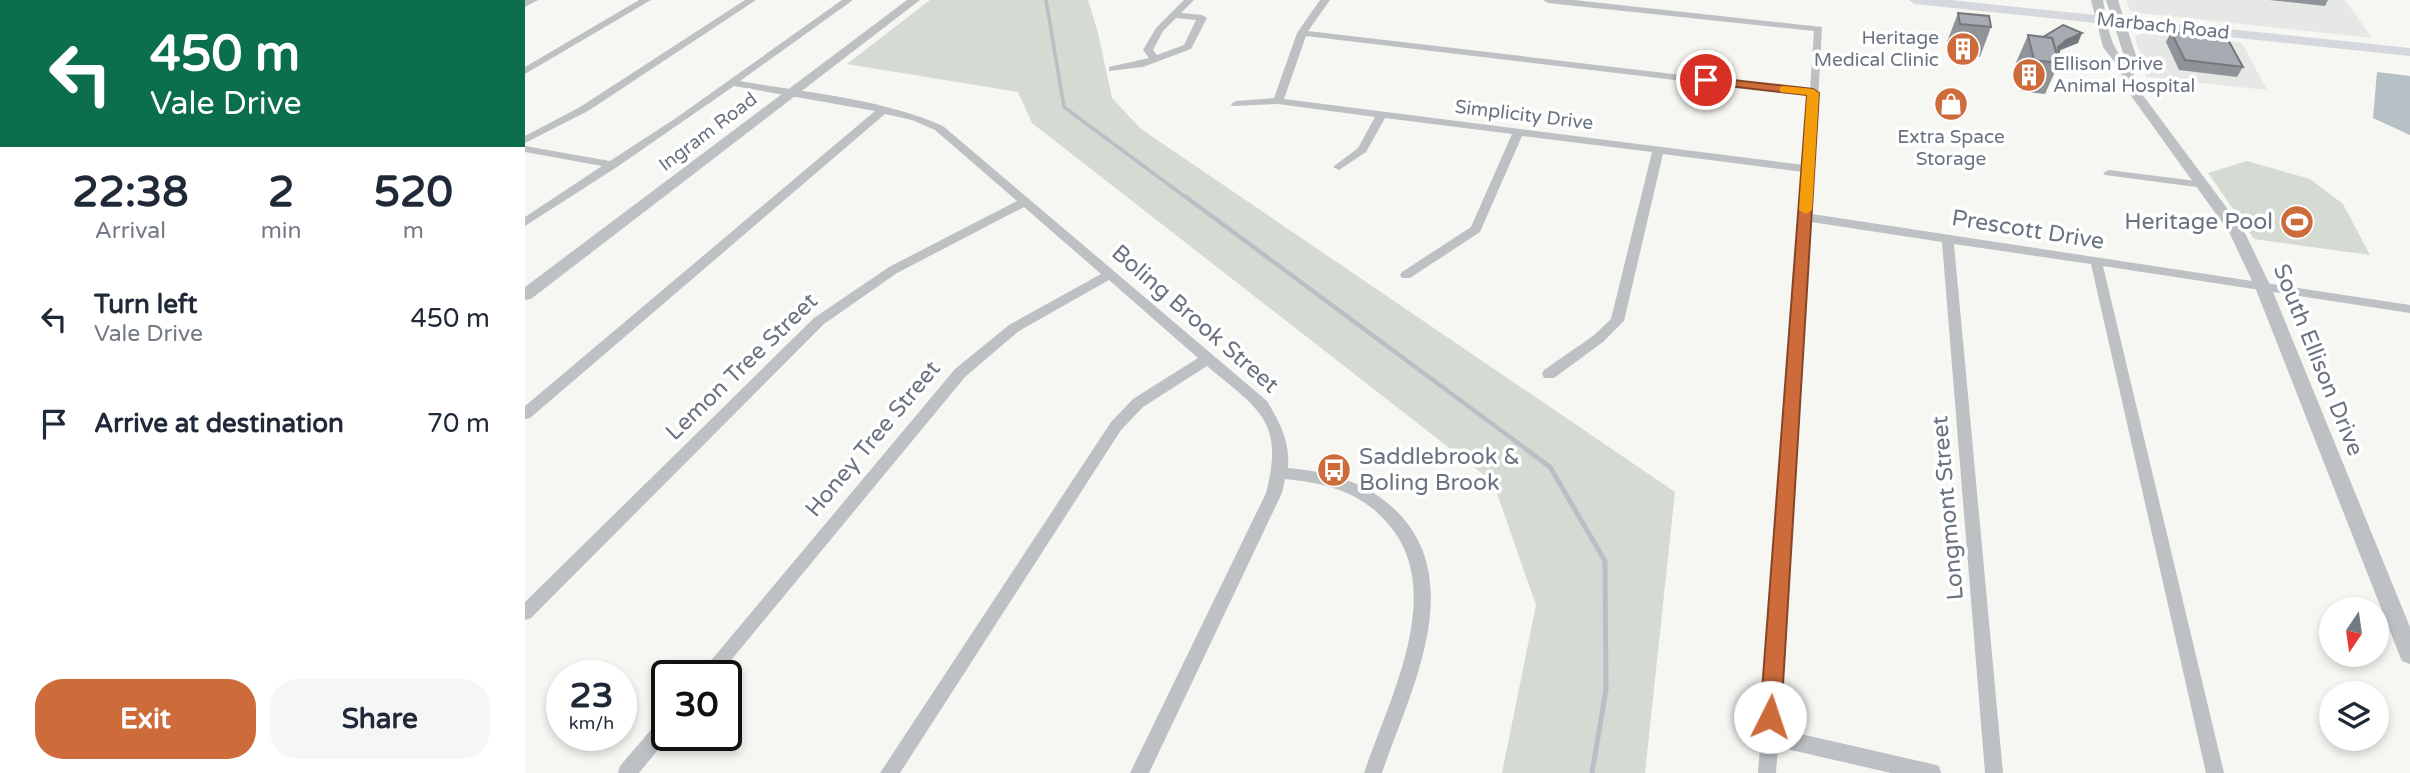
<!DOCTYPE html>
<html lang="en">
<head>
<meta charset="utf-8">
<style>
	:root { --surface:#fff; --page:#f6f6f7; --text:#1f2937; --muted:#747a83; --accent:#ce6b3b }
	body { margin:0; font-family:"Varela Round",sans-serif; background:var(--page); color:var(--text); height:100vh; display:flex; flex-direction:column; font-size:26px; white-space:nowrap }
	* { box-sizing:border-box; margin:0 }
	p { font-size:23px; color:var(--muted) }
	.icon { flex:none; width:38px; height:38px; fill:none; stroke:currentColor; stroke-width:2; stroke-linecap:round; stroke-linejoin:round }
	.map { position:relative; flex:1; overflow:hidden }
	.side { display:flex; flex-direction:column; background:var(--surface); width:525px }
	.side>* { flex:none }
	.hud { background:#0b6e4f; color:#fff; overflow:hidden }
	.needle { width:46px; rotate:193deg }
	.controls { position:absolute; left:1794px; top:597px; display:grid; gap:14px }
	.controls a { display:grid; place-items:center; width:70px; height:70px; border-radius:50%; background:var(--surface); box-shadow:0 4px 10px #0003; font-size:35px }
	.speed { position:absolute; left:21px; top:660px; display:flex; gap:14px; font-size:35px; font-weight:700; text-align:center }
	.speed>* { display:grid; place-content:center; width:91px; height:91px; border-radius:50%; background:var(--surface); box-shadow:0 4px 10px #0003; line-height:1 }
	.speed small { font-size:18px; font-weight:400 }
	.speed .limit { border:4px solid #111; border-radius:10px; background:#fff; color:#111 }
	.pin { position:absolute; display:grid; place-items:center; width:60px; height:60px; color:#fff; margin:-30px; border:4px solid #fff; border-radius:50%; box-shadow:0 2px 7px #0007 }
	.me { position:absolute; width:77px; margin:-38px; rotate:4deg; stroke-linejoin:round; filter:drop-shadow(0 0 5px #0008) }
	.turn { display:flex; align-items:center; gap:24px; height:147px; padding:0 35px; font-size:32px }
	.turn .icon { width:91px; height:91px; stroke-width:2.5 }
	.turn b { display:block; font-size:49px; line-height:60px }
	.eta { display:flex; justify-content:space-evenly; align-items:center; height:119px; text-align:center }
	.eta b { font-size:42px; font-weight:700; line-height:49px }
	.action { display:flex; gap:14px; margin-top:auto; padding:14px 35px }
	.action a { flex:1; height:80px; border-radius:28px; background:var(--accent); color:#fff; font-size:28px; font-weight:700; line-height:80px; text-align:center }
	.action a+a { background:var(--page); color:var(--text) }
	ul { padding:0; list-style:none }
	li { display:flex; align-items:center; gap:21px; height:105px; padding:0 35px }
	li div { flex:1 }
	li b { display:block; font-size:26px }
	li em { font-style:normal }
	main { display:flex; flex:1; min-height:0 }
	.map>svg:first-child { display:block }
</style>
</head>
<body>
<main>
<section class="side">
<div class="hud">
<div class="turn"><svg class="icon" aria-label="left" viewBox="0 0 24 24"><path d="M17 20v-9H6M10 6l-5 5 5 5"/></svg><div><b>450 m</b>Vale Drive</div></div>
</div>
<div class="eta">
<div><b>22:38</b><p>Arrival</p></div>
<div><b>2</b><p>min</p></div>
<div><b>520</b><p>m</p></div>
</div>
<ul>
<li><svg class="icon" aria-label="left" viewBox="0 0 24 24"><path d="M17 20v-9H6M10 6l-5 5 5 5"/></svg><div><b>Turn left</b><p>Vale Drive</p></div><em>450 m</em></li>
<li><svg class="icon" aria-label="arrive" viewBox="0 0 24 24"><path d="M6 21V4h12l-3 4 3 4H6"/></svg><div><b>Arrive at destination</b></div><em>70 m</em></li>
</ul>
<div class="action"><a>Exit</a><a>Share</a></div>
</section>
<div class="map">
<svg width="1885" height="773" viewBox="0 0 1885 773">
	<rect width="100%" height="100%" fill="#f6f6f3"/>
	<!-- built -->
	<g fill="#e6e8e6">
		<polygon points="1601,0 1820,0 1847,38 1615,13 1605,11"/>
		<polygon points="1618,33 1717,43 1742,90 1621,77 1610,37"/>
	</g>
	<!-- green -->
	<g fill="#d5dad3">
		<polygon points="405,0 563,0 573,33 587,98 616,129 1150,492 1120,773 977,773 1011,605 968,482 507,123 493,92 322,64"/>
		<polygon points="1722,161 1785,179 1818,204 1845,255 1729,239 1683,173"/>
	</g>
	<!-- water -->
	<polygon fill="#b7c0c5" points="1852,72 1885,76 1885,135 1848,118"/>
	<g fill="none" stroke-linecap="round" stroke-linejoin="round">
		<!-- stream-far2 -->
		<polyline stroke="#b7c0c5" stroke-width="3.5" points="521,0 539,107 663,199"/>
		<!-- stream-far1 -->
		<polyline stroke="#b7c0c5" stroke-width="4.5" points="661,197 1005,452"/>
		<!-- stream -->
		<polyline stroke="#b7c0c5" stroke-width="5" points="1002,450 1025,467 1080,561 1081,690 1067,773"/>
		<!-- minor -->
		<g fill="#bec1c4" fill-rule="evenodd">
			<polygon points="0,0 13,0 0,7"/>
			<polygon points="114,0 126,0 0,74 0,67"/>
			<polygon points="220,0 231,0 63,111 0,143 0,136 55,107"/>
			<path d="M317,0H328L215,81C283,93 355,98 418,126L742,401C755,423 765,441 763,468C807,472 847,483 878,518C940,590 883,696 857,773H839C863,701 922,593 864,525C837,492 801,483 760,479L757,493L624,773H605L741,493C760,420 733,409 682,366L618,407L596,430L375,773H355L586,422L608,399L673,358L584,280L494,331L440,377L193,676H173L430,369L484,325L576,274L499,207L372,273L299,324L6,618L0,620V602L289,318L364,267L492,201L410,130L387,120L360,114L5,418L0,419V406L350,111L209,86L92,167L0,226V217L77,166L0,152V146L85,161L151,118Z"/>
			<path d="M659,0H669L656,13L677,15L682,18L666,49L618,67L584,71V67L624,58L618,50L631,28ZM651,18L671,20L659,45L632,55L628,50L638,31Z"/>
			<path d="M795,0H805L783,31L1285,90L1289,31L1023,3L1018,0H1049L1297,27L1287,214L1885,305V313L1578,266L1699,773H1681L1566,264L1429,244L1478,773H1460L1417,242L1286,222L1254,729L1407,764L1414,766L1416,773H1366L1253,747L1251,773H1233L1278,172L1138,154L1099,321L1078,342L1029,378H1019L1017,374L1019,370L1068,336L1086,319L1127,152L997,136L955,232L885,278H877L875,275L877,272L946,227L987,134L860,118L841,152L814,170L808,167L833,148L850,117L753,104L707,106L706,104L711,101L749,98L772,33ZM781,36L1284,96L1279,165L759,99Z"/>
			<polygon points="1584,170 1679,182 1685,185 1679,188 1580,175 1578,173"/>
			<polygon points="142,715 142,735 145,735 114,773 93,773 95,766 136,718"/>
		</g>
		<!-- tertiary -->
		<g fill="#bec1c4" fill-rule="evenodd">
			<polygon points="382,0 395,0 6,299 0,300 0,287"/>
			<path d="M1566,0H1578C1582,22 1584,46 1601,62L1581,0H1593L1614,65L1608,70L1611,86L1719,231L1746,287L1885,627V664L1877,661L1874,654L1730,287L1704,232L1599,86L1595,69L1578,47Z"/>
		</g>
		<!-- secondary -->
		<polygon fill="#d5d8dc" fill-rule="evenodd" points="1384,0 1426,0 1885,48 1885,56 1390,4"/>
	</g>
	<!-- wall -->
	<g fill="#909499">
		<polygon points="1744,0 1803,0 1800,6"/>
		<polygon points="1433,13 1466,27 1455,57 1424,53 1422,42"/>
		<polygon points="1646,32 1718,67 1712,77 1654,70 1641,42"/>
		<polygon points="1503,35 1553,43 1534,51 1532,56 1534,63 1520,94 1496,91 1490,65"/>
	</g>
	<!-- shaded-wall -->
	<polygon fill="#75787d" points="1557,33 1553,43 1536,49 1534,52 1533,47 1541,40"/>
	<!-- building -->
	<g fill="#a7acb2" stroke="#75787d" stroke-width="2">
		<polygon points="1433,13 1464,16 1466,27 1435,24"/>
		<polygon points="1538,25 1557,33 1541,40 1533,47 1534,52 1531,51 1527,38 1518,37"/>
		<polygon points="1646,32 1702,38 1718,67 1660,60"/>
		<polygon points="1503,35 1527,38 1534,63 1509,60"/>
	</g>
	<!-- route -->
	<polygon fill="#ce6b3b" stroke="#864626" stroke-width="2" points="1181,77 1288,89 1294,93 1256,717 1253,724 1245,726 1238,724 1235,717 1282,95 1177,83 1175,80"/>
	<!-- slow -->
	<polygon fill="#f59e0b" points="1259,86 1288,89 1294,93 1287,210 1281,214 1274,210 1282,95 1255,92 1255,87"/>
	<!-- icons -->
	<defs>
		<g id="building-disc" transform="scale(1.75)"><circle r="9.5" fill="#ce6b3b" stroke="#fff"/><path d="M-4-6H4V6H1V3H-1V6H-4ZM-2.5-4.3h1.7v1.8h-1.7ZM.8-4.3h1.7v1.8H.8ZM-2.5-1h1.7V.8h-1.7ZM.8-1h1.7V.8H.8Z" fill="#fff"/></g>
		<g id="shop-disc" transform="scale(1.75)"><circle r="9.5" fill="#ce6b3b" stroke="#fff"/><path d="M-5-2.5h2.3a2.7 3.5 0 0 1 5.4 0H5L5.5 6h-11ZM-1.5-2.5h3a1.5 2.3 0 0 0-3 0Z" fill="#fff"/></g>
		<g id="stadium-disc" transform="scale(1.75)"><circle r="9.5" fill="#ce6b3b" stroke="#fff"/><path d="M0-5a6.5 5 0 1 0 0 10a6.5 5 0 1 0 0-10ZM-3.5-1.8h7v3.6h-7Z" fill="#fff"/></g>
		<g id="bus-disc" transform="scale(1.75)"><circle r="9.5" fill="#ce6b3b" stroke="#fff"/><path d="M-5-6H5V4H4V6H2V4H-2V6H-4V4H-5ZM-3.5-4V0h7V-4ZM-3.5 1.2v1.5H-2V1.2ZM2 1.2v1.5H3.5V1.2Z" fill="#fff"/></g>
	</defs>
	<g fill-rule="evenodd">
		<use href="#building-disc" x="1438" y="49"/>
		<use href="#building-disc" x="1504" y="75"/>
		<use href="#shop-disc" x="1426" y="104"/>
		<use href="#stadium-disc" x="1772" y="222"/>
		<use href="#bus-disc" x="809" y="470"/>
	</g>
	<g text-anchor="middle" dominant-baseline="central" stroke-width="7" stroke-linejoin="round" paint-order="stroke">
		<!-- far-street labels -->
		<g font-size="19" fill="#697480" stroke="#fff">
			<text transform="translate(1638 26) rotate(6)">Marbach Road</text>
			<text transform="translate(999 115) rotate(7)">Simplicity Drive</text>
			<text transform="translate(183 132) rotate(-37)">Ingram Road</text>
		</g>
		<!-- far-poi labels -->
		<g font-size="19" fill="#697480" stroke="#fff" text-anchor="end">
			<text x="1414" y="38">Heritage<tspan x="1414" dy="22">Medical Clinic</tspan></text>
			<text x="1528" y="64" text-anchor="start">Ellison Drive<tspan x="1528" dy="22">Animal Hospital</tspan></text>
			<text x="1426" y="137" text-anchor="middle">Extra Space<tspan x="1426" dy="22">Storage</tspan></text>
		</g>
		<!-- poi labels -->
		<g font-size="23" fill="#697480" stroke="#fff" text-anchor="end">
			<text x="1748" y="222">Heritage Pool</text>
			<text x="834" y="457" text-anchor="start">Saddlebrook &amp;<tspan x="834" dy="26">Boling Brook</tspan></text>
		</g>
		<!-- street labels -->
		<g font-size="23" fill="#697480" stroke="#fff">
			<text transform="translate(1503 230) rotate(9)">Prescott Drive</text>
			<text transform="translate(670 319) rotate(41)">Boling Brook Street</text>
			<text transform="translate(1793 360) rotate(68)">South Ellison Drive</text>
			<text transform="translate(217 367) rotate(-44)">Lemon Tree Street</text>
			<text transform="translate(348 439) rotate(-50)">Honey Tree Street</text>
			<text transform="translate(1423 508) rotate(-95)">Longmont Street</text>
		</g>
	</g>
</svg>
<div class="controls">
<a><svg class="needle" viewBox="-14 -14 28 28"><path d="M0-13l5 13h-10z" fill="#e53935"/><path d="M0 13l5-13h-10z" fill="#747a83"/></svg></a>
<a><svg class="icon" aria-label="layers" viewBox="0 0 24 24"><path d="M12 4l9 5-9 5-9-5zM3 14l9 5 9-5"/></svg></a>
</div>
<div class="speed"><div>23<small>km/h</small></div><div class="limit">30</div></div>
<div class="pin" style="left:1181px;top:80px;background:#d93025"><svg class="icon" aria-label="arrive" viewBox="0 0 24 24"><path d="M6 21V4h12l-3 4 3 4H6"/></svg></div>
<svg class="me" style="left:1245px;top:717px" viewBox="-20 -20 40 40"><circle r="19" fill="#fff"/><path d="M0-13L10 11 0 6-10 11z" fill="#ce6b3b"/></svg>
</div>
</main>
</body>
</html>
